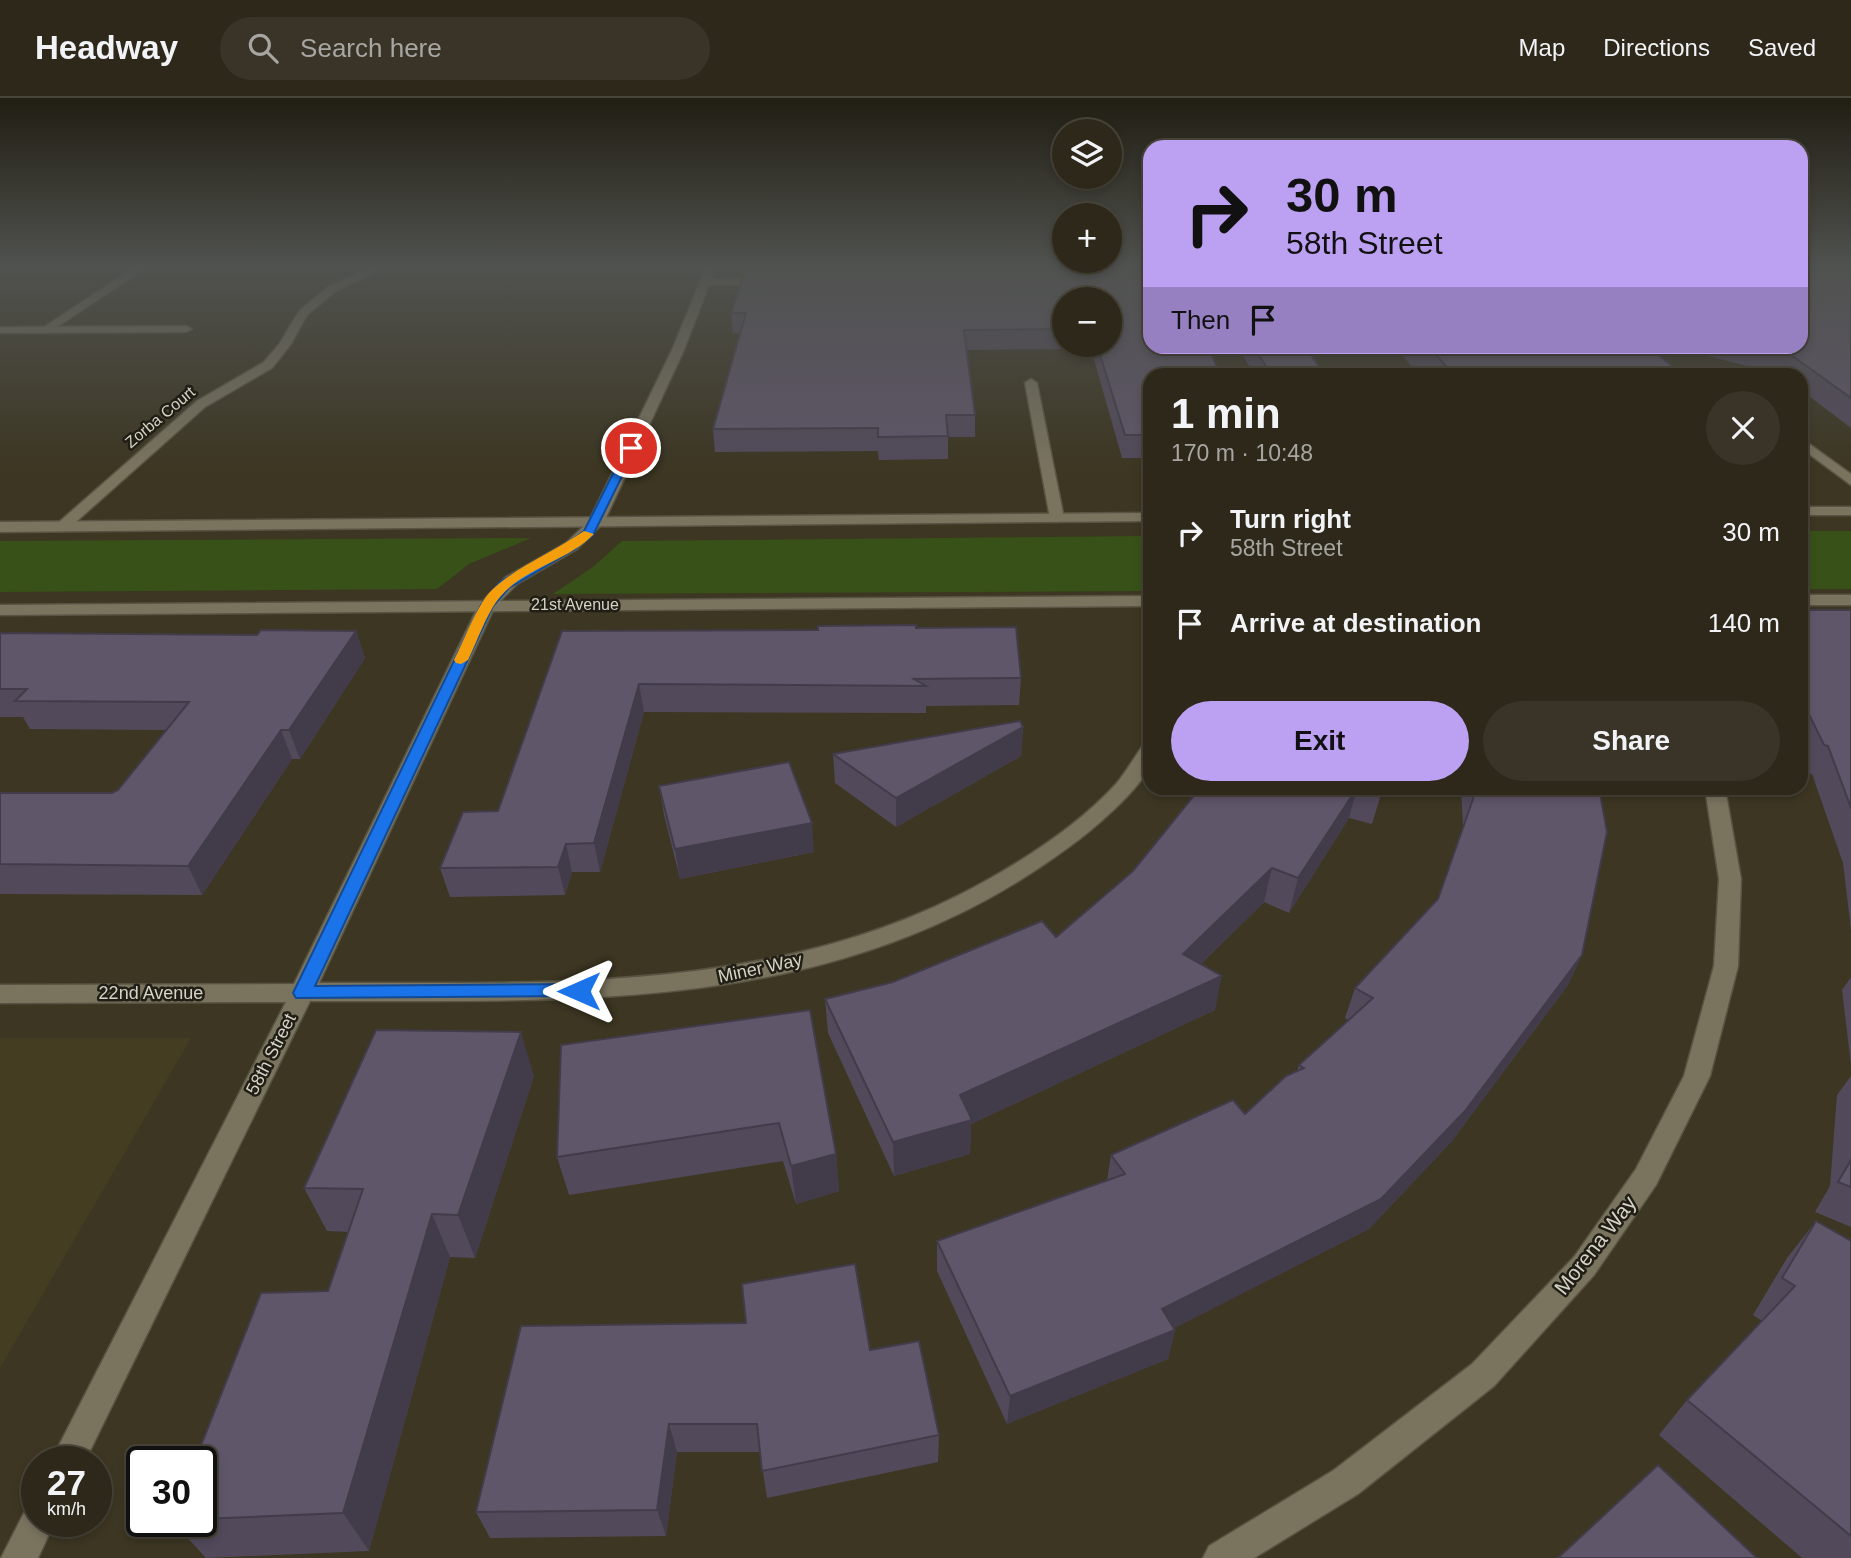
<!DOCTYPE html>
<html lang="en">
<head>
<meta charset="utf-8">
<style>
	:root { --surface:#2d281a; --page:#393427; --text:#f1f3f6; --muted:#a7a6a2; --line:#484439; --accent:#bca0f2 }
	body { margin:0; font-family:Arial,sans-serif; background:var(--page); color:var(--text); height:100vh; display:flex; flex-direction:column; font-size:26px; white-space:nowrap }
	* { box-sizing:border-box; margin:0 }
	p { font-size:23px; color:var(--muted) }
	.icon { flex:none; width:38px; height:38px; fill:none; stroke:currentColor; stroke-width:2; stroke-linecap:round; stroke-linejoin:round }
	.map { position:relative; flex:1; overflow:hidden }
	.panel { position:absolute; left:1143px; top:270px; width:665px; height:427px; display:flex; flex-direction:column; background:var(--surface); border-radius:21px; box-shadow:0 4px 10px #0003,0 0 0 2px var(--line) }
	.panel>* { flex:none }
	.guide { position:absolute; left:1143px; top:42px; width:665px; height:214px; border-radius:21px; box-shadow:0 4px 10px #0003,0 0 0 2px var(--line); background:#bca0f2; color:#111; overflow:hidden }
	.controls { position:absolute; left:1052px; top:21px; display:grid; gap:14px }
	.controls a { display:grid; place-items:center; width:70px; height:70px; border-radius:50%; background:var(--surface); box-shadow:0 4px 10px #0003,0 0 0 2px var(--line); font-size:35px }
	.speed { position:absolute; left:21px; top:1348px; display:flex; gap:14px; font-size:35px; font-weight:700; text-align:center }
	.speed>* { display:grid; place-content:center; width:91px; height:91px; border-radius:50%; background:var(--surface); box-shadow:0 4px 10px #0003,0 0 0 2px var(--line); line-height:1 }
	.speed small { font-size:18px; font-weight:400 }
	.speed .limit { border:4px solid #111; border-radius:10px; background:#fff; color:#111 }
	.pin { position:absolute; display:grid; place-items:center; width:60px; height:60px; color:#fff; margin:-30px; border:4px solid #fff; border-radius:50%; box-shadow:0 2px 7px #0007 }
	.me { position:absolute; width:77px; margin:-38px; rotate:270deg; stroke-linejoin:round; filter:drop-shadow(0 0 5px #0008) }
	.turn { display:flex; align-items:center; gap:24px; height:147px; padding:0 28px; font-size:32px }
	.turn .icon { width:91px; height:91px; stroke-width:2.5 }
	.turn b { display:block; font-size:49px; line-height:60px }
	.then { display:flex; align-items:center; height:66px; padding:0 28px; background:#0003; gap:14px; font-size:26px }
	.round { display:grid; place-items:center; flex:none; width:74px; height:74px; border-radius:37px; background:var(--page) }
	.headline { display:flex; align-items:center; justify-content:space-between; height:119px; padding:0 28px }
	h1 { font-size:42px; font-weight:700; line-height:52px }
	.primary-button { display:flex; gap:14px; margin-top:auto; padding:14px 28px }
	.primary-button a { flex:1; height:80px; border-radius:42px; background:var(--accent); color:#111; font-size:28px; font-weight:700; line-height:80px; text-align:center }
	.primary-button a+a { background:var(--page); color:var(--text) }
	ul { padding:0; list-style:none }
	li { display:flex; align-items:center; gap:21px; height:91px; padding:0 28px }
	li div { flex:1 }
	li b { display:block; font-size:26px }
	li em { font-style:normal }
	header { display:flex; align-items:center; gap:42px; box-sizing:border-box; height:98px; padding:0 35px; background:var(--surface); border-bottom:2px solid var(--line) }
	header strong { font-size:33px }
	nav { display:flex; gap:38px; margin-inline-start:auto; font-size:24px }
	.search { width:490px; height:63px; background:var(--page); display:flex; align-items:center; gap:18px; box-sizing:border-box; padding:0 24px; border-radius:38px; color:var(--muted); font-size:26px }
	.map>svg:first-child { display:block }
</style>
</head>
<body>
<header>
<strong>Headway</strong>
<div class="search"><svg class="icon" aria-label="search" viewBox="0 0 24 24"><circle cx="10" cy="10" r="6"/><path d="M15 15l6 6"/></svg>Search here</div>
<nav><a>Map</a><a>Directions</a><a>Saved</a></nav>
</header>
<div class="map">
<svg width="1851" height="1460" viewBox="0 0 1851 1460">
	<rect width="100%" height="100%" fill="#3c3622"/>
	<!-- built -->
	<polygon fill="#443d22" points="0,940 191,940 0,1270"/>
	<!-- green -->
	<g fill="#385118">
		<rect x="1801" y="433" width="50" height="58"/>
		<polygon points="1150,438 1150,493 553,496 593,469 622,443"/>
		<polygon points="531,440 469,466 437,491 0,494 0,443"/>
	</g>
	<g fill="none" stroke-linecap="round" stroke-linejoin="round">
		<!-- service casing -->
		<g stroke="#585342" stroke-width="3">
			<polygon id="service" points="135,169 147,169 51,233 41,231"/>
		</g>
		<!-- minor casing -->
		<g stroke="#585342" stroke-width="3">
			<g id="minor">
				<polygon points="372,169 386,169 336,193 307,217 291,246 272,270 205,309 68,431 58,431 55,428 58,425 197,303 264,264 280,245 299,213 328,189"/>
				<path d="M706,169H716L711,181L770,180L775,183L770,186L709,187L684,252L604,424L577,451L517,486L495,508L319,885C547,884 784,898 989,781C1035,755 1080,725 1116,686C1126,674 1134,660 1143,647L1150,645C1150,651 1151,661 1150,666C1142,691 1090,734 1069,749C839,919 579,902 310,903L85,1363H51L286,904L0,905V887L294,886L479,507L506,479L566,445L589,423L672,252Z"/>
				<polygon points="0,229 186,228 192,231 186,234 0,235"/>
				<polygon points="1031,281 1037,285 1064,420 1057,424 1050,420 1025,285"/>
				<polygon points="1801,340 1851,376 1851,387 1801,350"/>
				<polygon points="1705,690 1725,690 1741,781 1738,868 1710,978 1656,1087 1594,1177 1494,1288 1358,1396 1254,1460 1203,1460 1209,1448 1334,1372 1472,1266 1574,1159 1636,1071 1684,978 1714,868 1719,781"/>
				<polygon points="37,1406 37,1423 55,1423 38,1460 1,1460 26,1411"/>
			</g>
		</g>
		<!-- tertiary casing -->
		<g stroke="#585342" stroke-width="3">
			<g id="tertiary">
				<rect x="1801" y="409" width="50" height="8"/>
				<polygon points="1150,415 1150,423 0,434 0,424"/>
				<rect x="1801" y="497" width="50" height="10"/>
				<polygon points="1150,498 1150,508 0,517 0,507"/>
			</g>
		</g>
		<!-- service -->
		<use href="#service" fill="#7a745f" fill-rule="evenodd"/>
		<!-- minor -->
		<use href="#minor" fill="#7a745f" fill-rule="evenodd"/>
		<!-- tertiary -->
		<use href="#tertiary" fill="#7a745f" fill-rule="evenodd"/>
	</g>
	<!-- wall -->
	<g fill="#524a5b" fill-rule="evenodd">
		<path d="M750,169H1150V360H1122L1091,251L966,252L975,317V339H948V361L879,362L878,353L715,354L713,331L740,235H733L731,215ZM1064,201L1110,247H1064Z"/>
		<polygon points="1851,169 1851,330 1801,292 1801,276 1778,276 1669,248 1801,248"/>
		<polygon points="1237,248 1647,248 1682,276 1429,276 1422,268 1411,268 1402,256 1310,256 1324,276 1254,276"/>
		<polygon points="1801,512 1851,512 1851,832 1843,765 1812,676 1808,676 1801,661"/>
		<polygon points="916,530 1021,580 1019,607 926,608 926,615 644,614 600,774 572,774 565,797 450,799 440,770 498,713 562,533 818,532"/>
		<polygon points="356,533 365,560 300,661 292,661 202,797 0,796 0,695 112,695 118,692 166,632 30,631 23,619 0,619 0,535 257,537"/>
		<polygon points="1023,629 1021,658 896,729 835,685 833,656"/>
		<polygon points="659,688 814,754 680,781 664,717"/>
		<polygon points="1200,690 1383,690 1372,726 1349,720 1289,815 1264,804 1201,866 1215,912 971,1026 970,1056 894,1078 828,935 825,901 893,884 1056,839 1133,773"/>
		<polygon points="1461,690 1599,690 1582,857 1568,887 1452,1043 1369,1131 1173,1230 1175,1232 1168,1261 1007,1326 937,1173 937,1143 1107,1083 1111,1057 1245,1016 1297,973 1299,967 1348,922 1345,920 1355,890 1438,801 1463,730"/>
		<polygon points="1851,879 1851,967 1842,892"/>
		<polygon points="810,912 836,1056 839,1093 796,1106 783,1063 569,1097 557,1059"/>
		<polygon points="534,978 475,1160 450,1159 369,1453 206,1460 172,1423 201,1423 201,1363 328,1193 349,1134 327,1133 304,1090"/>
		<polygon points="1851,978 1851,1129 1815,1114 1830,1088 1837,997"/>
		<polygon points="1816,1123 1851,1143 1851,1460 1802,1460 1659,1337 1687,1302 1762,1223 1753,1217 1787,1160"/>
		<polygon points="521,1228 870,1252 939,1337 938,1364 767,1400 760,1354 677,1354 666,1438 490,1440 476,1414"/>
	</g>
	<!-- shaded-wall -->
	<g fill="#423c4a">
		<polygon points="1202,248 1221,248 1200,259"/>
		<polygon points="356,533 365,560 300,661 289,632"/>
		<polygon points="639,586 644,614 600,774 594,745"/>
		<polygon points="1023,629 1021,658 896,729 896,700"/>
		<polygon points="281,632 292,661 202,797 188,768"/>
		<polygon points="1357,690 1349,720 1289,815 1298,780"/>
		<polygon points="812,725 814,754 680,781 675,751"/>
		<polygon points="566,746 572,774 565,797 558,769"/>
		<polygon points="1272,770 1264,804 1176,890 1183,856"/>
		<polygon points="1582,857 1568,887 1452,1043 1369,1131 1155,1240 1162,1211"/>
		<polygon points="1222,878 1215,912 971,1026 970,1056 894,1078 893,1044 960,997"/>
		<polygon points="521,934 534,978 475,1160 458,1117"/>
		<polygon points="836,1056 839,1093 796,1106 791,1068"/>
		<polygon points="432,1116 450,1159 369,1453 343,1415"/>
		<polygon points="1175,1232 1168,1261 1007,1326 1010,1298"/>
		<polygon points="669,1326 677,1354 666,1438 657,1412"/>
	</g>
	<!-- building -->
	<g fill="#5f566a" stroke="#423c4a" stroke-width="2">
		<polygon points="951,169 1150,169 1150,248 1208,248 1220,276 1150,276 1150,337 1125,337 1097,247 1110,247 1110,201 1064,201 1064,231 964,232 975,317 946,317 948,338 878,339 878,330 713,331 746,215 731,215 746,171"/>
		<polygon points="1801,169 1851,169 1851,300 1791,257 1758,248 1801,248"/>
		<polygon points="1253,248 1305,248 1324,276 1271,276"/>
		<polygon points="1428,248 1647,248 1682,276 1453,276"/>
		<polygon points="1801,512 1851,512 1851,710 1828,648 1824,647 1801,600"/>
		<polygon points="916,527 916,530 1016,529 1021,580 914,581 926,588 639,586 594,745 566,746 558,769 440,770 463,714 498,713 562,533 818,532 818,528"/>
		<polygon points="261,532 356,533 289,632 281,632 188,768 0,766 0,695 112,695 118,692 189,604 15,603 27,591 0,591 0,535 257,537"/>
		<polygon points="1020,623 1023,629 896,700 833,656"/>
		<polygon points="789,664 812,725 675,751 659,688"/>
		<polygon points="1200,690 1357,690 1298,780 1272,770 1183,856 1222,878 960,997 972,1022 893,1044 825,901 893,884 1042,823 1056,839 1133,773"/>
		<polygon points="1368,690 1383,690 1382,693"/>
		<polygon points="1473,690 1599,690 1607,734 1582,857 1465,1013 1381,1101 1162,1211 1175,1232 1010,1298 937,1143 1125,1076 1111,1057 1233,1002 1245,1016 1286,978 1304,970 1299,967 1373,900 1355,890 1438,801 1473,701"/>
		<polygon points="810,912 836,1056 791,1068 779,1025 557,1059 561,947"/>
		<polygon points="376,932 521,934 458,1117 432,1116 343,1415 201,1421 201,1363 195,1363 261,1195 328,1193 363,1091 304,1090"/>
		<polygon points="1851,1062 1851,1089 1838,1084"/>
		<polygon points="1816,1123 1851,1143 1851,1438 1687,1302 1795,1188 1782,1180"/>
		<polygon points="855,1166 870,1252 919,1243 939,1337 762,1373 757,1326 669,1326 657,1412 476,1414 521,1228 746,1225 742,1186"/>
		<polygon points="1658,1367 1757,1460 1558,1460"/>
	</g>
	<!-- sky -->
	<linearGradient id="sky" x2="0" y2="1"><stop stop-color="#211e13"/><stop offset="0.45" stop-color="#50524f"/><stop offset="1" stop-color="#50524f" stop-opacity="0"/></linearGradient>
	<rect width="1851" height="374" fill="url(#sky)"/>
	<!-- route -->
	<polygon fill="#1a73e8" stroke="#114b97" stroke-width="2" points="631,347 636,350 593,437 575,451 509,490 493,508 315,888 579,886 585,888 588,893 585,898 296,900 293,895 481,507 500,484 567,446 584,433 626,350"/>
	<!-- slow -->
	<path fill="#f59e0b" d="M584,433L594,436C568,463 524,470 500,499C487,514 477,544 468,562L461,566L456,565L454,562C464,543 477,507 491,493C517,468 554,454 584,433Z"/>
	<g text-anchor="middle" dominant-baseline="central" stroke-width="5" stroke-linejoin="round" paint-order="stroke">
		<!-- far-street labels -->
		<g font-size="16" fill="#d5d2c6" stroke="#201e15">
			<text transform="translate(160 319) rotate(-40)">Zorba Court</text>
			<text x="575" y="506">21st Avenue</text>
		</g>
		<!-- street labels -->
		<g font-size="18" fill="#d5d2c6" stroke="#201e15">
			<text transform="translate(760 870) rotate(-12)">Miner Way</text>
			<text x="151" y="895">22nd Avenue</text>
			<text transform="translate(271 956) rotate(-63)">58th Street</text>
		</g>
		<!-- near-street labels -->
		<g font-size="21" fill="#d5d2c6" stroke="#201e15">
			<text transform="translate(1595 1147) rotate(-52)">Morena Way</text>
		</g>
	</g>
</svg>
<div class="controls">
<a><svg class="icon" aria-label="layers" viewBox="0 0 24 24"><path d="M12 4l9 5-9 5-9-5zM3 14l9 5 9-5"/></svg></a>
<a>+</a>
<a>−</a>
</div>
<div class="speed"><div>27<small>km/h</small></div><div class="limit">30</div></div>
<div class="pin" style="left:631px;top:350px;background:#d93025"><svg class="icon" aria-label="arrive" viewBox="0 0 24 24"><path d="M6 21V4h12l-3 4 3 4H6"/></svg></div>
<svg class="me" style="left:579px;top:893px" viewBox="-20 -20 40 40"><path d="M0-17L14 15 0 8-14 15z" fill="#1a73e8" stroke="#fff" stroke-width="4"/></svg>
<div class="guide">
<div class="turn"><svg class="icon" aria-label="right" viewBox="0 0 24 24"><path d="M7 20v-9h11M14 6l5 5-5 5"/></svg><div><b>30 m</b>58th Street</div></div>
<div class="then">Then<svg class="icon" aria-label="arrive" viewBox="0 0 24 24"><path d="M6 21V4h12l-3 4 3 4H6"/></svg></div>
</div>
<section class="panel">
<div class="headline"><div><h1>1 min</h1><p>170 m · 10:48</p></div><a class="round"><svg class="icon" aria-label="close" viewBox="0 0 24 24"><path d="M6 6l12 12M18 6L6 18"/></svg></a></div>
<ul>
<li><svg class="icon" aria-label="right" viewBox="0 0 24 24"><path d="M7 20v-9h11M14 6l5 5-5 5"/></svg><div><b>Turn right</b><p>58th Street</p></div><em>30 m</em></li>
<li><svg class="icon" aria-label="arrive" viewBox="0 0 24 24"><path d="M6 21V4h12l-3 4 3 4H6"/></svg><div><b>Arrive at destination</b></div><em>140 m</em></li>
</ul>
<div class="primary-button"><a>Exit</a><a>Share</a></div>
</section>
</div>
</body>
</html>
